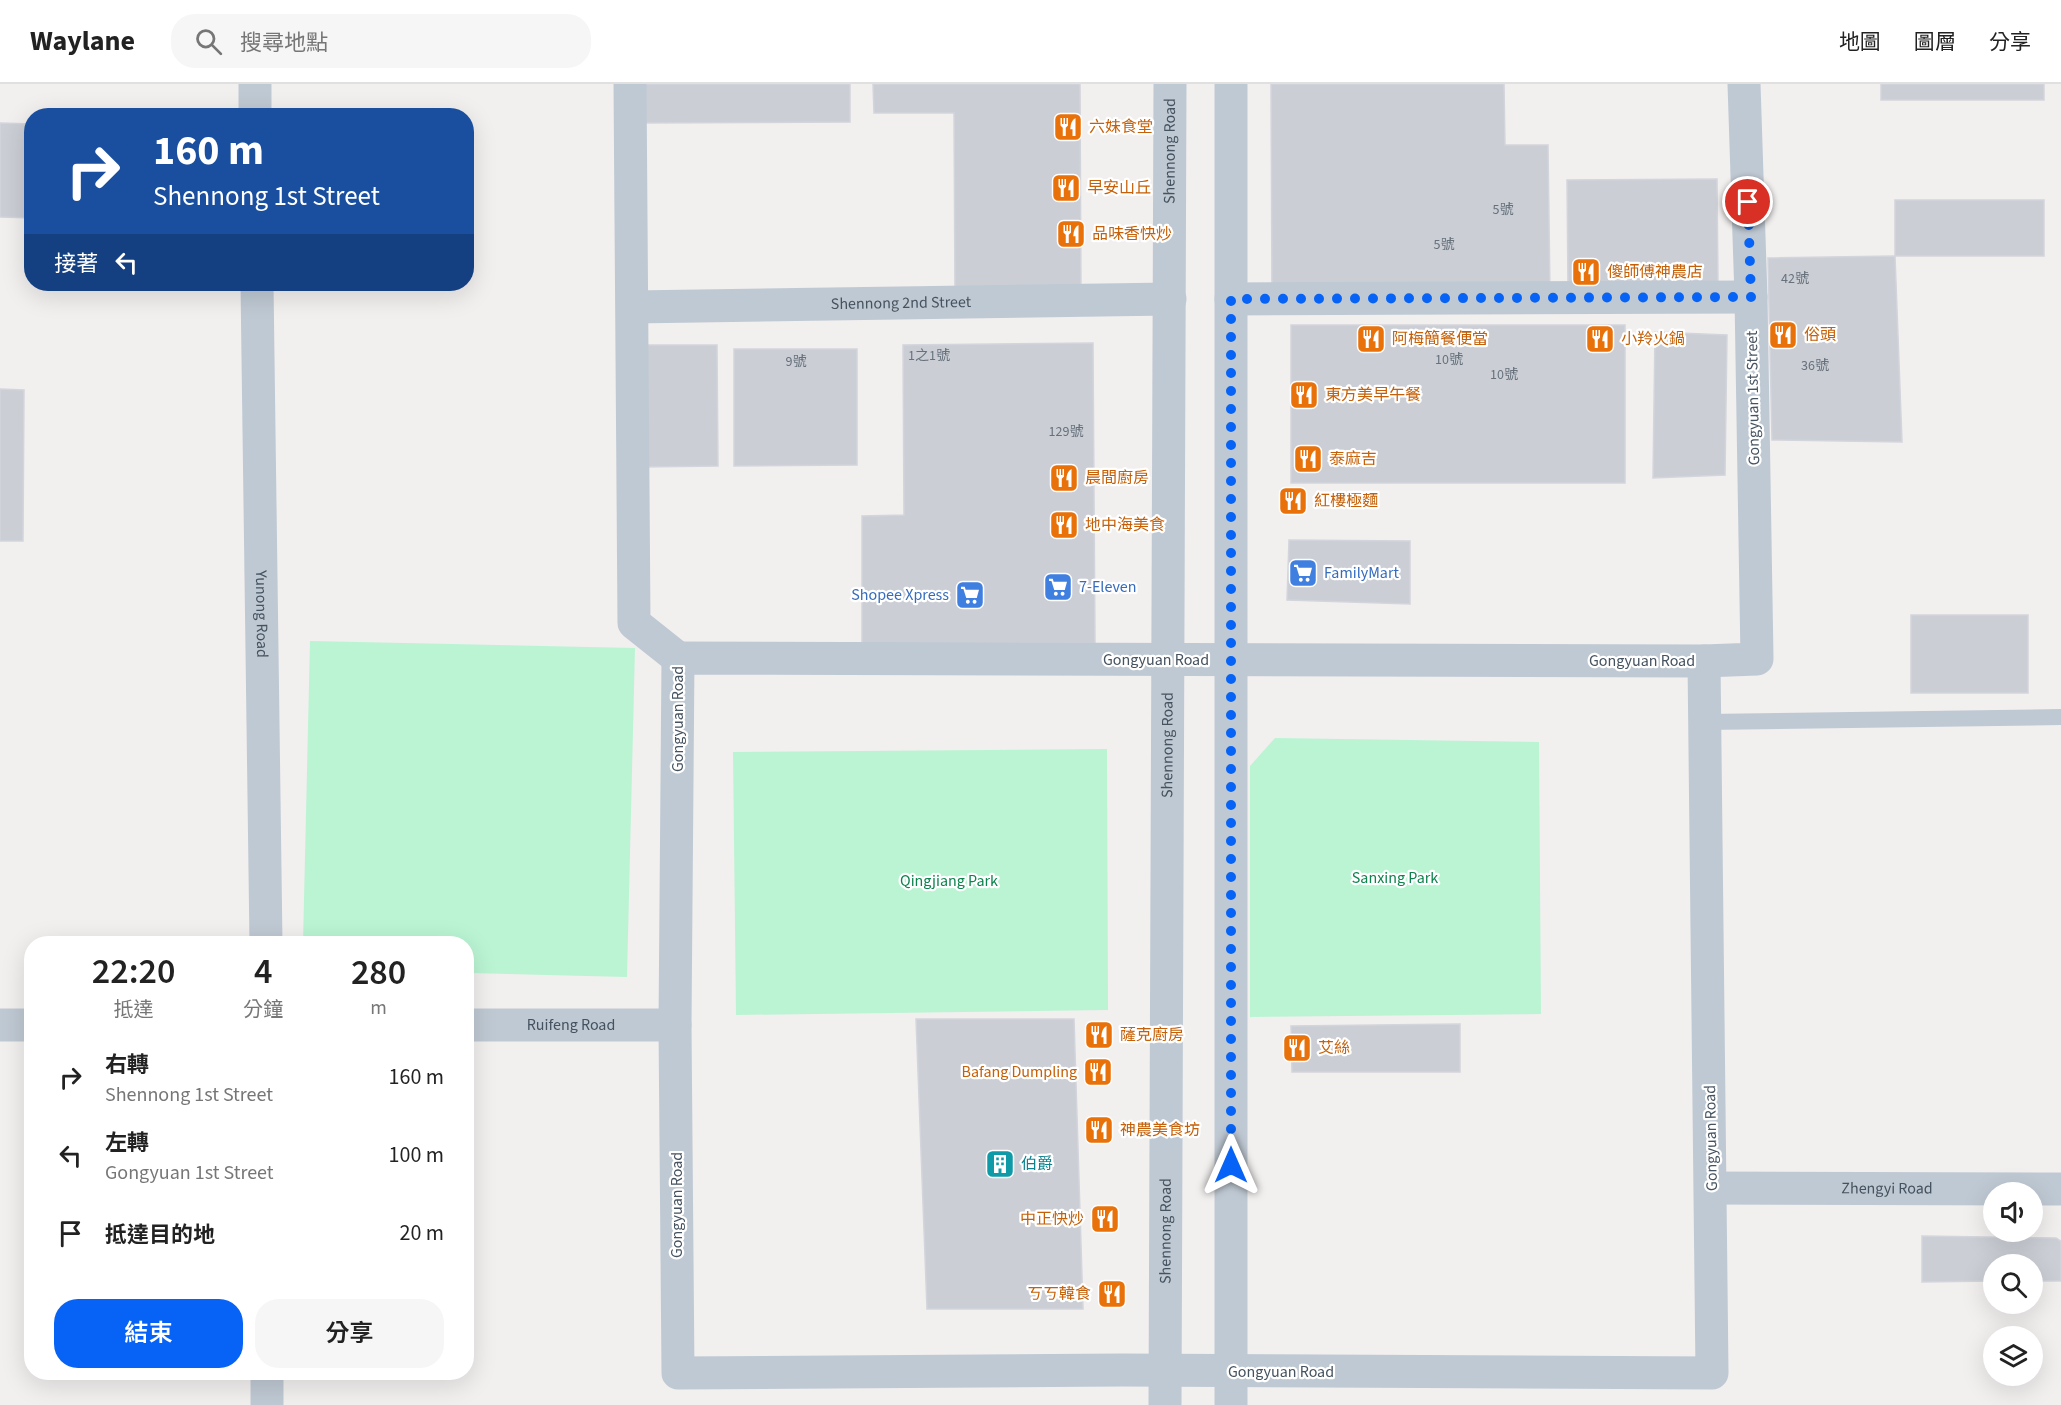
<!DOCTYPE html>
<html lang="zh-TW">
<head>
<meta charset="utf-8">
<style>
	:root { --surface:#fff; --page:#f6f6f6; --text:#222; --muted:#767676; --line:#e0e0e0; --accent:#0763f5 }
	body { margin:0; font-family:"Source Sans 3","Noto Sans TC",sans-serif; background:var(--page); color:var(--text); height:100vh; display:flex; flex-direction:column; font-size:22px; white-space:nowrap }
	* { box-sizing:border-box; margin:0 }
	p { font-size:20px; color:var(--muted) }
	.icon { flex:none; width:33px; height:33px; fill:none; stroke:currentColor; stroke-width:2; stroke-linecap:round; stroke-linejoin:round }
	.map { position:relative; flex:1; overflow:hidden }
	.panel { position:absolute; left:24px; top:852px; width:450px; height:444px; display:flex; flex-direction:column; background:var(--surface); border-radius:24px; box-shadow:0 6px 24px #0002 }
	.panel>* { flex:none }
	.banner { position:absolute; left:24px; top:24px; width:450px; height:183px; border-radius:24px; box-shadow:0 6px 24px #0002; background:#1a4fa0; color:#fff; overflow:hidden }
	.controls { position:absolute; left:1983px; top:1098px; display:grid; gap:12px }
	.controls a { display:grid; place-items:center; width:60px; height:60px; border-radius:50%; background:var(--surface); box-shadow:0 6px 24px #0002; font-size:30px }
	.pin { position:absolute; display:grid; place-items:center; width:51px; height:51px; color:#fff; margin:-26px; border:3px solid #fff; border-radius:50%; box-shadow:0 2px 6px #0007 }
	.me { position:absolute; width:66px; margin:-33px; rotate:0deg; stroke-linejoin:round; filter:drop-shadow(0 0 4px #0008) }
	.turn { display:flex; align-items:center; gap:21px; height:126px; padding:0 30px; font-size:27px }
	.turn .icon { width:78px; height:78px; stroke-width:2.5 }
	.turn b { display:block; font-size:42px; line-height:51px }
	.then { display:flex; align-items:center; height:57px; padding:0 30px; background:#0003; gap:12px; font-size:22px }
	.eta { display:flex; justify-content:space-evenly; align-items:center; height:102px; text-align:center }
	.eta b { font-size:36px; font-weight:600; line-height:42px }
	.button { display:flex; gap:12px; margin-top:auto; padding:12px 30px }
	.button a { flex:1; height:69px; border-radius:24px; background:var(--accent); color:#fff; font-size:24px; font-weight:600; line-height:69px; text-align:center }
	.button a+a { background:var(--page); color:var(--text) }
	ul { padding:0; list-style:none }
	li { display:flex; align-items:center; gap:18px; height:78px; padding:0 30px }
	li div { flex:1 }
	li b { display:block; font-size:22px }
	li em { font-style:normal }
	header { display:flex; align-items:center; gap:36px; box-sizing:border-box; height:84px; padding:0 30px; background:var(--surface); border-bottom:2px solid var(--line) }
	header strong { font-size:28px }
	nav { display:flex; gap:33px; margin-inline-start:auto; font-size:21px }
	.search { width:420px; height:54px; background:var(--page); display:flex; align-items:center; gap:15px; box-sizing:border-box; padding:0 21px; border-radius:24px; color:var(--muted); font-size:22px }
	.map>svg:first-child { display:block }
</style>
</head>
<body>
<header>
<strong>Waylane</strong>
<div class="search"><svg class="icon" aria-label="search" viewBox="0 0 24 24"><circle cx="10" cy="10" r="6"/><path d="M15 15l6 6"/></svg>搜尋地點</div>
<nav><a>地圖</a><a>圖層</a><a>分享</a></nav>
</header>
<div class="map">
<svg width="2061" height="1321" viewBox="0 0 2061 1321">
	<rect width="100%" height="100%" fill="#f2efef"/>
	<!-- green -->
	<g fill="#baf4d3">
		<polygon points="310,557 635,564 627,893 467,889 466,860 303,859"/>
		<polygon points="1275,654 1539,658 1541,930 1250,933 1250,682"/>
		<polygon points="1107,665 1108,926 736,931 733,668"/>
	</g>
	<!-- building -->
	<g fill="#cbced5" stroke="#d3d5dc" stroke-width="1.5">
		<polygon points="639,0 850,0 850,38 639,39"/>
		<polygon points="873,0 1080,0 1081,210 955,210 954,29 874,29"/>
		<polygon points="1271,0 1504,0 1505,61 1548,61 1550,210 1272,212"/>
		<rect x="1881" y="0" width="163" height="16"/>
		<polygon points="0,39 32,40 32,134 0,133"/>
		<polygon points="1717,95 1718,200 1568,201 1567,96"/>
		<rect x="1895" y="116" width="149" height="56"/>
		<polygon points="1895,172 1902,358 1772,356 1768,174"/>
		<rect x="1291" y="241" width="334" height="158"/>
		<polygon points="1655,248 1727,251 1725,391 1653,394"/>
		<polygon points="1093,259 1095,559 862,560 862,432 904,431 903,261"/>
		<polygon points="639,261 717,261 718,382 640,383"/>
		<polygon points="734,265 857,265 857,381 734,382"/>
		<polygon points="0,305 24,306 23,457 0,457"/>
		<polygon points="1289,456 1410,457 1410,520 1287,516"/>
		<rect x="1911" y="531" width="117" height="78"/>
		<polygon points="916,935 1074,935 1083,1225 927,1225"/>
		<polygon points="1460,940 1460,988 1292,988 1291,942"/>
		<polygon points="1922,1152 2056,1154 2061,1157 2061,1197 2032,1197 2032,1180 1994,1180 1994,1197 1922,1198"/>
	</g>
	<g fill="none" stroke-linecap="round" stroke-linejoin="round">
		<!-- lane -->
		<polyline stroke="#bfc9d3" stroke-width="16" points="1705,638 2061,633"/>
		<!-- street -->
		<g stroke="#bfc9d3" stroke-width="33">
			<polyline points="255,0 255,32"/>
			<polyline points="630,0 634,539 678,574"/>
			<path id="s1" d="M257,200L266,860"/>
			<polyline points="1231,215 1751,213"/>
			<path id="s2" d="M633,223L1170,215"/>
			<polygon points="678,574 1704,577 1712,1289 1122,1286 678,1289 675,941"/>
			<polyline points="1704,577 1757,575 1751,213 1744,0"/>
			<polyline points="0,941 32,941"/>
			<path id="s3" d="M466,941H675"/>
			<path id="s4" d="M1711,1104L2061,1105"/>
			<polyline points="267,1288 267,1321"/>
			<path id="s5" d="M1165,1321L1170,0"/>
			<polyline points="1231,1321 1231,0"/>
		</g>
	</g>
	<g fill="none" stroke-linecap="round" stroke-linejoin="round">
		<!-- route -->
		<polyline stroke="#0763f5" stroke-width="10" stroke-dasharray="0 18" points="1231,1081 1231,215 1751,213 1748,118"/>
	</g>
	<!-- icons -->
	<defs>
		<g id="restaurant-square" transform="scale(1.5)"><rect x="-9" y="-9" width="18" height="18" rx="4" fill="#e8710a" stroke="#fff"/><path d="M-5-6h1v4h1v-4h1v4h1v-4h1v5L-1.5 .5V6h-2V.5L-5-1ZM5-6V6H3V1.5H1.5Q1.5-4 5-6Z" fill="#fff"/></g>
		<g id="supermarket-square" transform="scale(1.5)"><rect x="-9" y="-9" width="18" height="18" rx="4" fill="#3f7fe0" stroke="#fff"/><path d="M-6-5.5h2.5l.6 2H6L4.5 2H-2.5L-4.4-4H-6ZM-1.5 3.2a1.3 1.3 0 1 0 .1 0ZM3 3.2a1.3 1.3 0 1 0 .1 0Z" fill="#fff"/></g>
		<g id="building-square" transform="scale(1.5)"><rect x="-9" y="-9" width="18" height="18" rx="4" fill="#0f9aa8" stroke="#fff"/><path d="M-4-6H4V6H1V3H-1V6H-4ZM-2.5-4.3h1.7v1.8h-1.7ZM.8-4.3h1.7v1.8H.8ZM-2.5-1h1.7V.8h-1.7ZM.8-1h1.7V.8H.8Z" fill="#fff"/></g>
	</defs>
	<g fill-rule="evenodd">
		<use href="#restaurant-square" x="1068" y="43"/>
		<use href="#restaurant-square" x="1066" y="104"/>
		<use href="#restaurant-square" x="1071" y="150"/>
		<use href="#restaurant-square" x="1586" y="188"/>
		<use href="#restaurant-square" x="1783" y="251"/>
		<use href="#restaurant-square" x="1371" y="255"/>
		<use href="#restaurant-square" x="1600" y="255"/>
		<use href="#restaurant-square" x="1304" y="311"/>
		<use href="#restaurant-square" x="1308" y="375"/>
		<use href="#restaurant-square" x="1064" y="394"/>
		<use href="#restaurant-square" x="1293" y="417"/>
		<use href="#restaurant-square" x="1064" y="441"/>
		<use href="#supermarket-square" x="1303" y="489"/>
		<use href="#supermarket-square" x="1058" y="503"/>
		<use href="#supermarket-square" x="970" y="511"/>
		<use href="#restaurant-square" x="1099" y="951"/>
		<use href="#restaurant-square" x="1297" y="964"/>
		<use href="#restaurant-square" x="1098" y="988"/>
		<use href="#restaurant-square" x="1099" y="1046"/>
		<use href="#building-square" x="1000" y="1080"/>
		<use href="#restaurant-square" x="1105" y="1135"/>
		<use href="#restaurant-square" x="1112" y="1210"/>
	</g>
	<g text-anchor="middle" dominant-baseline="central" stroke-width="4.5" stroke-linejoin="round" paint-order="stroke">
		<!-- number labels -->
		<g font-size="14" fill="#66717c">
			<text x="1503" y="126">5號</text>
			<text x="1444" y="161">5號</text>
			<text x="1795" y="195">42號</text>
			<text x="929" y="272">1之1號</text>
			<text x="1449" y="276">10號</text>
			<text x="796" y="278">9號</text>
			<text x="1815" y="282">36號</text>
			<text x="1504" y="291">10號</text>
			<text x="1066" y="348">129號</text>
		</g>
		<!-- food labels -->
		<g font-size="16" fill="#c56008" stroke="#fff" text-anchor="start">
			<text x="1089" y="43">六妹食堂</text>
			<text x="1087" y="104">早安山丘</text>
			<text x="1092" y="150">品味香快炒</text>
			<text x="1607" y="188">傻師傅神農店</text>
			<text x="1804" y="251">俗頭</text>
			<text x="1392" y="255">阿梅簡餐便當</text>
			<text x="1621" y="255">小羚火鍋</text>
			<text x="1325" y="311">東方美早午餐</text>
			<text x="1329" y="375">泰麻吉</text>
			<text x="1085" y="394">晨間廚房</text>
			<text x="1314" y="417">紅樓極麵</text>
			<text x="1085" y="441">地中海美食</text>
			<text x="1120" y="951">薩克廚房</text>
			<text x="1318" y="964">艾絲</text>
			<text x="1077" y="988" text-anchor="end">Bafang Dumpling</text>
			<text x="1120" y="1046">神農美食坊</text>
			<text x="1084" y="1135" text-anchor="end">中正快炒</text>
			<text x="1091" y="1210" text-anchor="end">ㄎㄎ韓食</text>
		</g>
		<!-- street labels -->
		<g font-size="16" fill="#45525f" stroke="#fff">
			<text stroke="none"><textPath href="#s5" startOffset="1254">Shennong Road</textPath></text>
			<text stroke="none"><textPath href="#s2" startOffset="268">Shennong 2nd Street</textPath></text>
			<text transform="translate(1753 314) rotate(-91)">Gongyuan 1st Street</text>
			<text stroke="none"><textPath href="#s1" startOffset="330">Yunong Road</textPath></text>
			<text x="1156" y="576">Gongyuan Road</text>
			<text x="1642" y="577">Gongyuan Road</text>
			<text transform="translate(678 635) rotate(-90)">Gongyuan Road</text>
			<text stroke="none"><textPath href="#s5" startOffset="660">Shennong Road</textPath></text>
			<text stroke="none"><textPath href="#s3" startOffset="105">Ruifeng Road</textPath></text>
			<text transform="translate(1711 1054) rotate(-91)">Gongyuan Road</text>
			<text stroke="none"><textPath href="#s4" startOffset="176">Zhengyi Road</textPath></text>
			<text transform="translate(677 1121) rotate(-90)">Gongyuan Road</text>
			<text stroke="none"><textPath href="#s5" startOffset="174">Shennong Road</textPath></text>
			<text x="1281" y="1288">Gongyuan Road</text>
		</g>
		<!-- shop labels -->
		<g font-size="16" fill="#366cbe" stroke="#fff" text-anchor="start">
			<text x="1324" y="489">FamilyMart</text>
			<text x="1079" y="503">7-Eleven</text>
			<text x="949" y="511" text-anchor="end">Shopee Xpress</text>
		</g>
		<!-- park labels -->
		<g font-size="16" fill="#0e834e" stroke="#fff">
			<text x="1395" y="794">Sanxing Park</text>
			<text x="949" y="797">Qingjiang Park</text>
		</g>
		<!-- culture labels -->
		<g font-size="16" fill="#0d838f" stroke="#fff" text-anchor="start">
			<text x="1021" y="1080">伯爵</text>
		</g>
	</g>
</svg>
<div class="controls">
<a><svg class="icon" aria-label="sound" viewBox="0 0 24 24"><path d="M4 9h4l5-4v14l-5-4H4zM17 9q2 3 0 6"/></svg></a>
<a><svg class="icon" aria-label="search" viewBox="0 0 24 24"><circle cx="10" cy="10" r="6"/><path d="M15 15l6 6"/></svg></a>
<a><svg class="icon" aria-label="layers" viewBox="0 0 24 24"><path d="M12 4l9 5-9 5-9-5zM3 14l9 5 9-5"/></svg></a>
</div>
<div class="pin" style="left:1748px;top:118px;background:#d93025"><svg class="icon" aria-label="arrive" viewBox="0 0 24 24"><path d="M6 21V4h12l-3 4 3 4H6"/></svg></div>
<svg class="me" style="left:1231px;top:1081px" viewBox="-20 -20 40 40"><path d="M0-17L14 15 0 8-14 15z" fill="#0763f5" stroke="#fff" stroke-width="4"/></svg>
<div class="banner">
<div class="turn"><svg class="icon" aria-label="right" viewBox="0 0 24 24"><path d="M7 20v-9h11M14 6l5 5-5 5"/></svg><div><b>160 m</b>Shennong 1st Street</div></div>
<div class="then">接著<svg class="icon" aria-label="left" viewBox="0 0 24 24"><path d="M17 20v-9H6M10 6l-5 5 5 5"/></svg></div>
</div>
<section class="panel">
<div class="eta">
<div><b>22:20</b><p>抵達</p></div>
<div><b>4</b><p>分鐘</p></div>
<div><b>280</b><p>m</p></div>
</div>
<ul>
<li><svg class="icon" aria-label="right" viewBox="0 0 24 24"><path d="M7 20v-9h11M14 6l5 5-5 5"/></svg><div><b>右轉</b><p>Shennong 1st Street</p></div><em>160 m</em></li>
<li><svg class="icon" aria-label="left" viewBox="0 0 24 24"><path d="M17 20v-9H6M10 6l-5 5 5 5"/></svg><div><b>左轉</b><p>Gongyuan 1st Street</p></div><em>100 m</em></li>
<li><svg class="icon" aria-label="arrive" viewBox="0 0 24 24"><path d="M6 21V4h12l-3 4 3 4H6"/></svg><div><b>抵達目的地</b></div><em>20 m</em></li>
</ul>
<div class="button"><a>結束</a><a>分享</a></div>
</section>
</div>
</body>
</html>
